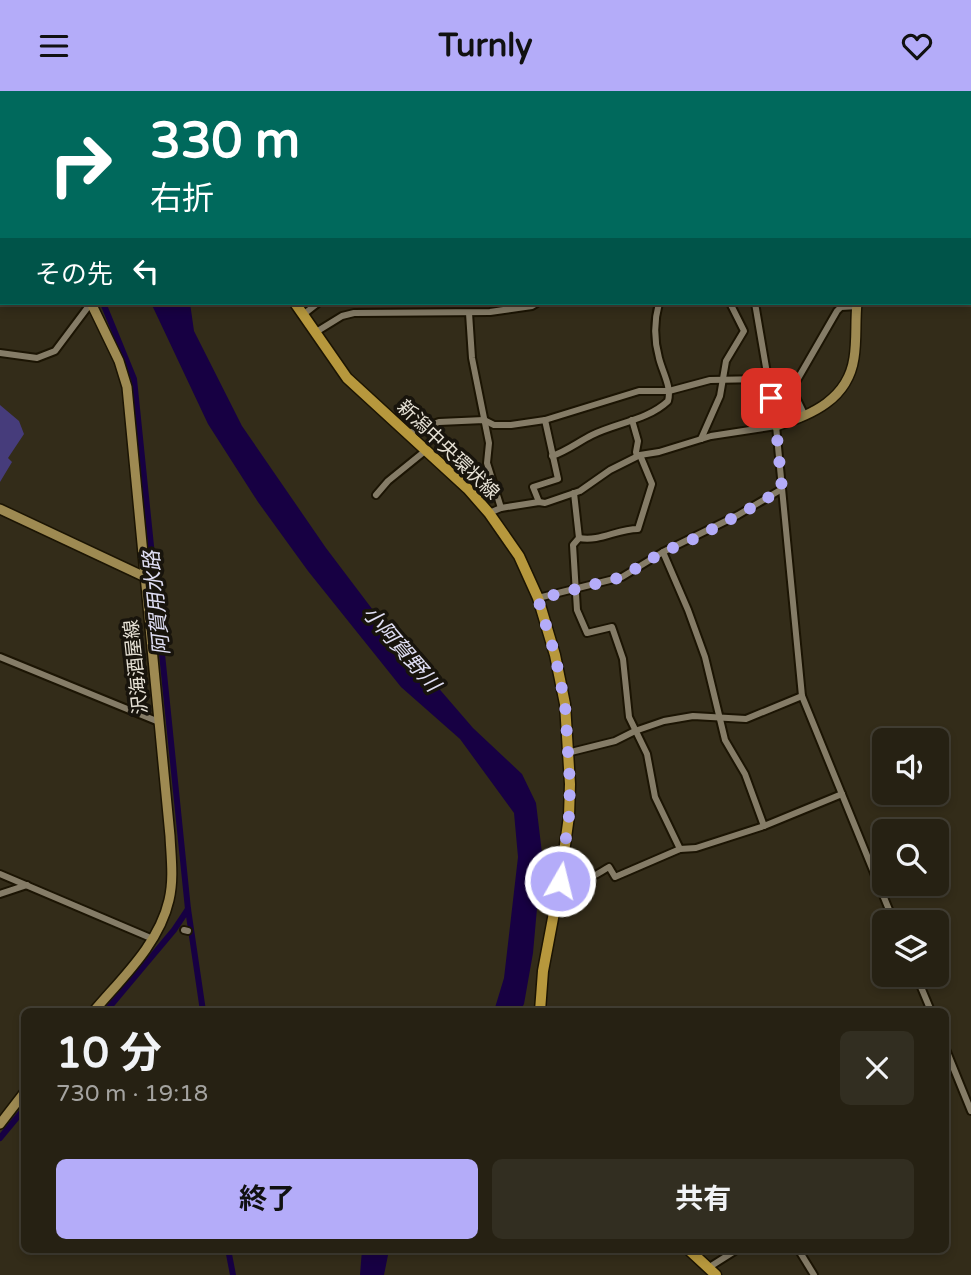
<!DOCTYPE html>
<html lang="ja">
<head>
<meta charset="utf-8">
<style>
	:root { --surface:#262113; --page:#322e21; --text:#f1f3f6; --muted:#a4a3a0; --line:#423e33; --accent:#b4acf9 }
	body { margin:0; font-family:"Varela Round","Noto Sans JP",sans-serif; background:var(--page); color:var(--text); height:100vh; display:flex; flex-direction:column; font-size:26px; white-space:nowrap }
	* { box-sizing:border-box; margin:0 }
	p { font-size:23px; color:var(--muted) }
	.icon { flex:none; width:38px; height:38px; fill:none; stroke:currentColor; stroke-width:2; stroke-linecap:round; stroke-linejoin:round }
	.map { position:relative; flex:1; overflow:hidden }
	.details { position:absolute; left:21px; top:917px; width:928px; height:245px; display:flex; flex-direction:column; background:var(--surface); border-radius:10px; box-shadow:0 4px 10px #0003,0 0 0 2px var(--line) }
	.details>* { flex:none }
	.hud { position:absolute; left:0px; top:0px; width:971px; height:214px; box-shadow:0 4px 10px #0003,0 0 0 2px var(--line); background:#00695c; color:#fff; overflow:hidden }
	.tools { position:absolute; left:872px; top:637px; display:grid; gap:14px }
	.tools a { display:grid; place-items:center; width:77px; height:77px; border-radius:10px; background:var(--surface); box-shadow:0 4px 10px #0003,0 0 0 2px var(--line); font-size:35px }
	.pin { position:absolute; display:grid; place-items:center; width:60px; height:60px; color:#fff; margin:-30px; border-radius:14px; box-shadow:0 4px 10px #0006 }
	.me { position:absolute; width:77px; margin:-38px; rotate:8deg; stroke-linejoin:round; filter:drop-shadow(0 0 5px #0008) }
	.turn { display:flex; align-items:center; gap:24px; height:147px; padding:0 35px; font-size:32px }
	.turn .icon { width:91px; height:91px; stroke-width:2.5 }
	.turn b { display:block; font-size:49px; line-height:60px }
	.then { display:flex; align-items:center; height:66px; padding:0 35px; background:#0003; gap:14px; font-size:26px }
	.round { display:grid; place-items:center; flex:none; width:74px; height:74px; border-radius:10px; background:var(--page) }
	.overview { display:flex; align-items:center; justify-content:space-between; height:119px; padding:0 35px }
	h1 { font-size:42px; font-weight:700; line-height:52px }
	.action { display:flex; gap:14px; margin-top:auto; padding:14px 35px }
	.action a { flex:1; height:80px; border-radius:10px; background:var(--accent); color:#111; font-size:28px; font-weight:700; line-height:80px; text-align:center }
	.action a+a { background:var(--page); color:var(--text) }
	header { display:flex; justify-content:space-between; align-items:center; height:91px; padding:0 35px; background:var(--accent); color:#111; font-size:32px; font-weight:700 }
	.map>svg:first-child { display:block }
</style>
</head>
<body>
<header><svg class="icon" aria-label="menu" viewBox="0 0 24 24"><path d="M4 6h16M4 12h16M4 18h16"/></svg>Turnly<svg class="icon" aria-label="heart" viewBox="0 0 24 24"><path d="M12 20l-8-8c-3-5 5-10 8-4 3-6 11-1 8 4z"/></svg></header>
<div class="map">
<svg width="971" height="1184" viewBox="0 0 971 1184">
	<rect width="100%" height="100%" fill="#332c19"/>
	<!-- green -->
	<polygon fill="#463c7b" points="0,314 19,330 24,343 8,367 12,371 0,391"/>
	<!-- water -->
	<g fill="#170043">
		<polygon points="151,212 190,212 194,240 242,335 326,457 385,535 473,637 522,683 536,712 542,762 533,862 524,913 520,920 494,920 504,887 518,766 514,722 460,648 401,596 308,480 258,411 208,333"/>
		<polygon points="362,1159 389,1159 384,1184 360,1184"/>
	</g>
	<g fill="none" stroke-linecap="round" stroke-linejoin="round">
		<!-- canal -->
		<g stroke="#170043" stroke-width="6">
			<polyline points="33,1 37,0"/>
			<polyline points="0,39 2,36"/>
			<polyline points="0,60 0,62"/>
			<polyline points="103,212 134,288 188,818 203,920"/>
			<polyline points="106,920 174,839 188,818"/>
			<polyline points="0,1047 24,1018"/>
			<polyline points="228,1158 233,1184"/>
		</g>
		<!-- street casing -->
		<g stroke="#1b1403" stroke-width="10">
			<g id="street">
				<polyline points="350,0 350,2"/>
				<polyline points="532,0 533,2"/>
				<polyline points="719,0 719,2"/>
				<polyline points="672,2 676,0"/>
				<polyline points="755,212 776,335 802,605 894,831"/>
				<polyline points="469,222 472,267 489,352 487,372 501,417"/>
				<polyline points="304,223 318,212"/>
				<polyline points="316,241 342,225 354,222 490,221 532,215 537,212"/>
				<polyline points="0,262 37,267 55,260 91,212"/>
				<polyline points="805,325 792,298 837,220 841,216 857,215"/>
				<polyline points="774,327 792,298"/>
				<polyline points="545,329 639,300 669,300 710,289 768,288"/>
				<polyline points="632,329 638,350 636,361 637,365"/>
				<polyline points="408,342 439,331 484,329 494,334 511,334 545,329 558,388 533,396 539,411"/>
				<polyline points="701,348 720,305 726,270 744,240 730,212"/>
				<path d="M552,365C567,360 578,351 592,344C616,332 648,329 668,310C672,296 662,280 659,267C654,249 654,230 659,212"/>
				<polyline points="574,402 579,447 573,454 577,519 587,542 612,536 623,568 629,626 647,663 655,706 680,758"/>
				<polyline points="376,404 388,390 425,360"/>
				<polyline points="489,422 501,417 539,411 545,412 580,400 610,379 640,364 659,361 711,345 776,335"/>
				<path d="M579,447C600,451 617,438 638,438L652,393L640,364"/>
				<polyline points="663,461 688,519 705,566 725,649 745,683 764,735"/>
				<polyline points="538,507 622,486 663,461 738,424 782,398"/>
				<polyline points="0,566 159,631"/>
				<polyline points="567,662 615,650 635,640 664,630 693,625 746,628 802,605"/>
				<polyline points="0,783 153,848"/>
				<path d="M560,790C583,794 590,787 609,776L615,786L680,758L696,757L764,735L842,703"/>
				<polyline points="0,803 27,794"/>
				<polyline points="184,839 188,840"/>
				<polyline points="916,884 931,920"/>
				<polyline points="945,956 971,1020"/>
				<polyline points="798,1158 814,1184"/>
				<polyline points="708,1177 738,1158"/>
			</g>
		</g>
		<!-- secondary casing -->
		<g stroke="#1b1403" stroke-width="12">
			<g id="secondary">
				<polyline points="17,0 17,2"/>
				<polyline points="970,96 971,95"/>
				<path d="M91,212L119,270L127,296L170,745C171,766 174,788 169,809C159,853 122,887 94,920"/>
				<path d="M776,335C812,324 848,308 854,267C857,249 855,230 857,212"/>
				<polyline points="0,418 145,486"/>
				<polyline points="0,1033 24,1002"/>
			</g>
		</g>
		<!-- primary casing -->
		<g stroke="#1b1403" stroke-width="13">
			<g id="primary">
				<polyline points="207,2 207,0"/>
				<polyline points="295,212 347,287 468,398 489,422 519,465 538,507 555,564 565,613 570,693 569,725 560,790 543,880 540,920"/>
				<polyline points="688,1158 716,1184"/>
			</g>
		</g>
		<!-- street -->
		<use href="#street" stroke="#857c67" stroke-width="6"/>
		<!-- secondary -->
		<use href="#secondary" stroke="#9e8a52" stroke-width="9"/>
		<!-- primary -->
		<use href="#primary" stroke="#b7983d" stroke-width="10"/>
	</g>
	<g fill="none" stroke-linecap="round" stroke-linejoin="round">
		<!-- route -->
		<polyline stroke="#b4acf9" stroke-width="12" stroke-dasharray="0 21.6" points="560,790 569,725 570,693 565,613 555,564 538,508 622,486 663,461 698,446 751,417 782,398 776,335 771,307"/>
	</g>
	<g text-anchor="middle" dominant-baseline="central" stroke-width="7" stroke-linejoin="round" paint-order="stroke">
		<!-- street labels -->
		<g font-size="19" fill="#e6e1d5" stroke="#18140c">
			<text transform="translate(448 359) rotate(44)">新潟中央環状線</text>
			<text transform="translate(136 576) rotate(-96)">沢海酒屋線</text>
		</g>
		<!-- water labels -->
		<g font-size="21" font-style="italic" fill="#e0dff5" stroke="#18140c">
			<text transform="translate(157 512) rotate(-96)">阿賀用水路</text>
			<text transform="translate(401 558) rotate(49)">小阿賀野川</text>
		</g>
	</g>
</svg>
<div class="tools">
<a><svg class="icon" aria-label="sound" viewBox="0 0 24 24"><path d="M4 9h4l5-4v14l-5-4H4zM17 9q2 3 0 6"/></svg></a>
<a><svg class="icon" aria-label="search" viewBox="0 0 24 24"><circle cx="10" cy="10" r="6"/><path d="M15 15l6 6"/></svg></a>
<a><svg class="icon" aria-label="layers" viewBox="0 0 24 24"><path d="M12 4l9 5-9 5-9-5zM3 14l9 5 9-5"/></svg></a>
</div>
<div class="pin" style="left:771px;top:307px;background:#d93025"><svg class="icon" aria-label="arrive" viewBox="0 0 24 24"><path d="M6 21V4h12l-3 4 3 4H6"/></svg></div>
<svg class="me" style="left:560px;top:790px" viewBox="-20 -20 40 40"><circle r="17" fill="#b4acf9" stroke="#fff" stroke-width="3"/><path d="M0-11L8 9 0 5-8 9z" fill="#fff"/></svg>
<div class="hud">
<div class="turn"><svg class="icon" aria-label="right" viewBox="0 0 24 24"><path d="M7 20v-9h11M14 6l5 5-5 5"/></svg><div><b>330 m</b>右折</div></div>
<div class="then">その先<svg class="icon" aria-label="left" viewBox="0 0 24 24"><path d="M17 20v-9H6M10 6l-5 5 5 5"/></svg></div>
</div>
<section class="details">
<div class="overview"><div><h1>10 分</h1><p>730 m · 19:18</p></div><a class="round"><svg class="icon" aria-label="close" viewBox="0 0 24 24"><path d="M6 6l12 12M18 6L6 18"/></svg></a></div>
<div class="action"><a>終了</a><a>共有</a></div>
</section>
</div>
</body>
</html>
